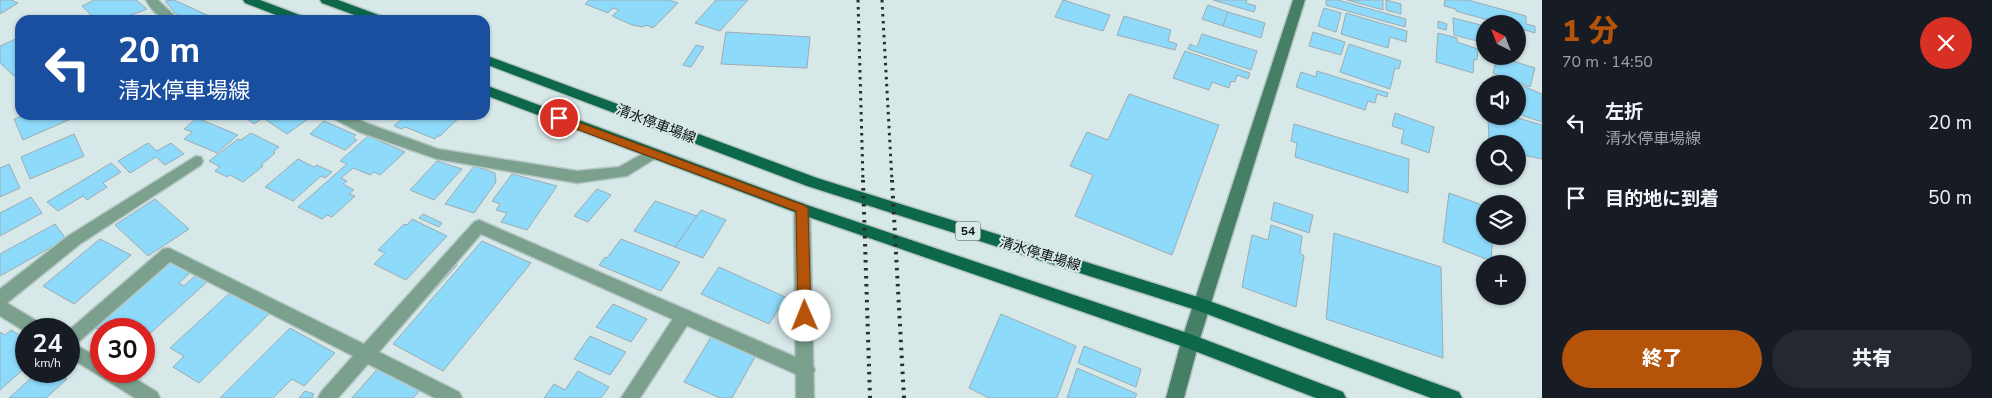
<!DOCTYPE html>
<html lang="ja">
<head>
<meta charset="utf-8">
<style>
	:root { --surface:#171b24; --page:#242831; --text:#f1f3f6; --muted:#9ea1a6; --accent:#b45309 }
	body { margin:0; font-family:"Nunito Sans","Noto Sans JP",sans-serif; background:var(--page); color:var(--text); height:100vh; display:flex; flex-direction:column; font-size:19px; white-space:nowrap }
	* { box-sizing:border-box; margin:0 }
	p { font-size:16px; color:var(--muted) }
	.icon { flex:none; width:28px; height:28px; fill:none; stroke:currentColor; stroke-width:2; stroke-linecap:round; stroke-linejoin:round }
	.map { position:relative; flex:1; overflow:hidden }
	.drawer { display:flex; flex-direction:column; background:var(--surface); width:450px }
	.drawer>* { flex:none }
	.guide { position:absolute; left:15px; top:15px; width:475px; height:105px; border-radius:15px; box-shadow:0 1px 4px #0004; background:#1a4fa0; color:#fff; overflow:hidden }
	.needle { width:32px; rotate:318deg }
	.controls { position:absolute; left:1476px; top:15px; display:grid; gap:10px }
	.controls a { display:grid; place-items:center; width:50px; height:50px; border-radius:50%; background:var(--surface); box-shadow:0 1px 4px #0004; font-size:25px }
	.speed { position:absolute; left:15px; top:318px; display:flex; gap:10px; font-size:25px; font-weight:700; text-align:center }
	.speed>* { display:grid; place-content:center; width:65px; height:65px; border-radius:50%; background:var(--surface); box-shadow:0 1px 4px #0004; line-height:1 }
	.speed small { font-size:12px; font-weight:400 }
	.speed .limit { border:8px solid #d22; background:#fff; color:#111 }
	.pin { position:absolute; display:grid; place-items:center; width:42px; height:42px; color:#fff; margin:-21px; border:2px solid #fff; border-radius:50%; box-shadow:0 1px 5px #0007 }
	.me { position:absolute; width:55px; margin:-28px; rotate:359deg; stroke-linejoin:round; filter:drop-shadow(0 0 4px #0008) }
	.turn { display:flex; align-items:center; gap:18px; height:105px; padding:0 20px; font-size:22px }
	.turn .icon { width:65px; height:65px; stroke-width:2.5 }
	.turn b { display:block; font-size:35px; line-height:42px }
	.round { display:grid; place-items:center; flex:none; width:52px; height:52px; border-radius:26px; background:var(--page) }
	.head { display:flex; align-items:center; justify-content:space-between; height:85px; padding:0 20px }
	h1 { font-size:30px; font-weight:800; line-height:38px; color:var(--accent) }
	.button { display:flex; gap:10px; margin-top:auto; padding:10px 20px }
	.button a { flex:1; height:58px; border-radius:30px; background:var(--accent); color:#fff; font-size:20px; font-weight:800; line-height:58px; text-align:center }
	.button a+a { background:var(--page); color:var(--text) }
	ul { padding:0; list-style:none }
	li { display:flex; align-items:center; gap:15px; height:75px; padding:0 20px }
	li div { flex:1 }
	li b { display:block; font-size:19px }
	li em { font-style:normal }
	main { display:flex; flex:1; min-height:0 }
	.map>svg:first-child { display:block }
</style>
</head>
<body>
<main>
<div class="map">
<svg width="1542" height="398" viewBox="0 0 1542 398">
	<rect width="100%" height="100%" fill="#d7e8e8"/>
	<!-- building -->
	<g fill="#8edafb" stroke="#9eabb2">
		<polygon points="0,0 11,0 18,3 0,14"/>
		<polygon points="94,0 136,0 147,9 129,16 131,19 129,20 101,20 96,16 93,17 82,6"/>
		<polygon points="174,0 218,20 189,20 175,13 165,1"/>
		<polygon points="589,0 669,0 678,3 653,28 646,25 643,27 632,25 612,16 619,10 613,8 608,13 585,4"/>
		<polygon points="716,0 748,0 720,31 695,23"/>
		<polygon points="1063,0 1110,15 1103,31 1055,17"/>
		<polygon points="1213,0 1247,0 1246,3 1256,6 1254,12"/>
		<polygon points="1326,0 1338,0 1406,19 1405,27 1326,5"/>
		<polygon points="1347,0 1383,0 1383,10"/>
		<polygon points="1386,0 1401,4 1401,14 1386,10"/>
		<polygon points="1445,0 1468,0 1526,16 1526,24 1535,26 1535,33 1518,28 1518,24 1502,24 1456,11 1456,9 1444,6"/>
		<polygon points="1208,5 1228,12 1223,26 1202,19"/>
		<polygon points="1324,8 1341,13 1336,32 1318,26"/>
		<polygon points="1228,12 1265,23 1261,38 1223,26"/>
		<polygon points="1346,13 1407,31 1406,42 1390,37 1388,48 1341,34"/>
		<polygon points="1124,16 1171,30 1168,41 1177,44 1175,50 1117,35"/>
		<polygon points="1453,18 1485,26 1485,43 1454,35"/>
		<polygon points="1438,21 1447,24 1446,30 1438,28"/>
		<polygon points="726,32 810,37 807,68 721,64"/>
		<polygon points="1313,32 1345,42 1341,55 1309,46"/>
		<polygon points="1438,33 1457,38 1457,42 1478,49 1477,60 1474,59 1473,73 1436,62"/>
		<polygon points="1202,34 1257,51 1251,70 1188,49 1190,44 1197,47"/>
		<polygon points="20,37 20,73 14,76 0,63 0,46"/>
		<polygon points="1349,44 1401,61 1399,69 1395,68 1390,89 1340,72"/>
		<polygon points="696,45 704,47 691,67 683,65"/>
		<polygon points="1185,51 1250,73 1248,79 1237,75 1235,82 1231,81 1229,88 1212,82 1209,90 1173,78"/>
		<polygon points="1497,56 1535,68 1530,87 1493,73"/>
		<polygon points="1317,71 1388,93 1387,97 1377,94 1375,103 1368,101 1365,110 1296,87 1301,72 1316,77"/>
		<polygon points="1493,75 1516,84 1488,84"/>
		<polygon points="1518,84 1542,94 1542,122 1518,114"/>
		<polygon points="1129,94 1219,125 1172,255 1075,216 1093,175 1070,166 1087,132 1108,140"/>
		<polygon points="1395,113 1434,127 1429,153 1401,143 1404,130 1392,126"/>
		<polygon points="24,115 72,115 73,118 23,140 14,119"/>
		<polygon points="241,115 302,115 308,119 287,134 263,118 254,124"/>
		<polygon points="406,115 462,115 440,136 437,136 435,139 405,127 402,129 394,126"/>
		<polygon points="1488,116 1511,116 1542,125 1542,159 1518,154 1518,144 1489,144"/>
		<polygon points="197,118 238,135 217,153 184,139 192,132 184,129"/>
		<polygon points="324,121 356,135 353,138 357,140 345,150 310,134"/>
		<polygon points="1294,124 1409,159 1408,193 1295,157 1297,143 1291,141"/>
		<polygon points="251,133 279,147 273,152 275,153 261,165 263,166 243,182 230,175 227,177 215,171 220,167 209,161 238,139 241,140"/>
		<polygon points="74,134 84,156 30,179 21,157"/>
		<polygon points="368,136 405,152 380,175 374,172 370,175 353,168 341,178 347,181 343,184 354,190 349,194 355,196 332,217 327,215 322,219 298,207 347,164 340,161"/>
		<polygon points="148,143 157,151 171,143 184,154 165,165 156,157 130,173 118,161"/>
		<polygon points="298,159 314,167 317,165 332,172 325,178 321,176 293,201 265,187"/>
		<polygon points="437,161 462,169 434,200 410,190"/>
		<polygon points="111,163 121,172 103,183 107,187 87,200 83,196 58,211 47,202"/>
		<polygon points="9,164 20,188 0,197 0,168"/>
		<polygon points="474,166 495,173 496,182 474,213 445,204"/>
		<polygon points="512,174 557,186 527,230 501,222 507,213 496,210 500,204 492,201"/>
		<polygon points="597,189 611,195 588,222 574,216"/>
		<polygon points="1449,193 1485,206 1485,236 1493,236 1491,261 1443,242"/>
		<polygon points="31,197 42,213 0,236 0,213"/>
		<polygon points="155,199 189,229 148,256 115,225"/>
		<polygon points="655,201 697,216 675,247 634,231"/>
		<polygon points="1274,202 1313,215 1309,233 1271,220"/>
		<polygon points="701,210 726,220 703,258 675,247"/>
		<polygon points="423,214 442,223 439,227 419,218"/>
		<polygon points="412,219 447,236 406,280 374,264 385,253 378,250 404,224 407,225"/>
		<polygon points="55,224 66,239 0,276 0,254"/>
		<polygon points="1271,225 1302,236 1300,253 1304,256 1296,307 1242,287 1252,235 1268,240"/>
		<polygon points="1334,233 1441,267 1443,358 1326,319"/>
		<polygon points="100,239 131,255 74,304 43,286"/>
		<polygon points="621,239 680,262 661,291 599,265 605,257 607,258"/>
		<polygon points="482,241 531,263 443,371 393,344"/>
		<polygon points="172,261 191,272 179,283 184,286 196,275 208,281 144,339 144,329 101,329 101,331 94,327 154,274 156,275"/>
		<polygon points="452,263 457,265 411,316 407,314"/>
		<polygon points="719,267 794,301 788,311 779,308 769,324 701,294"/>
		<polygon points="232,291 271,312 199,383 173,367 184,356 170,348"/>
		<polygon points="613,304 647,319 631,342 596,327"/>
		<polygon points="1001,314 1076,346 1057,398 989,398 969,388"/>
		<polygon points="290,328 335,353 304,386 292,379 273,398 220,398"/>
		<polygon points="11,330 26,339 26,354 17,362 26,367 0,390 0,332 5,335"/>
		<polygon points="590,336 626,352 610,375 574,359"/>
		<polygon points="711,337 755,357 732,398 720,398 684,382"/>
		<polygon points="1084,346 1141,369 1136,387 1078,363"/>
		<polygon points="379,367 421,389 413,398 352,398"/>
		<polygon points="1077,368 1137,394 1135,398 1067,398"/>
		<polygon points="39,371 52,371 67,379 46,398 9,398"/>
		<polygon points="578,371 609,387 601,398 544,398 554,384 565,390"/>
		<polygon points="305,391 314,394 312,398 299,398"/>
	</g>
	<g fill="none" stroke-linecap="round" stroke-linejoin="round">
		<!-- lane casing -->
		<g stroke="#b6c6c5" stroke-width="3">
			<polygon id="lane" points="479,220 812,364 815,370 812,376 806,378 800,376 481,234 379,352 459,392 462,398 435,398 368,364 338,398 318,398 321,392 353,356 170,262 75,345 69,347 69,330 163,249 169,248 364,344 474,222"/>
		</g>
		<!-- street casing -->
		<g stroke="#b6c6c5" stroke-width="3">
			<g id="street">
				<path d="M146,0H158L179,20C163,20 154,15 146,0Z"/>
				<polygon points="330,115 349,115 369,124 438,149 577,171 619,167 651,149 656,150 658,154 656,158 627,176 577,183 437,159 359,132 332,118"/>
				<polygon points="196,156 201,157 203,161 201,165 80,244 7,303 42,324 44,329 26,329 26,332 0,316 0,289 68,236"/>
				<polygon points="802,203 807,205 810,209 814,398 796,398 794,209 797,205"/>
				<polygon points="684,309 690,311 692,316 690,321 640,398 621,398 678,311"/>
				<polygon points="69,341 101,359 101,371 123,371 157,392 160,398 135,398 69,357"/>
			</g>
		</g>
		<!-- secondary casing -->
		<g stroke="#b6c6c5" stroke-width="3">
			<polygon id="secondary" points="1293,0 1305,0 1199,342 1184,398 1166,398 1181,342"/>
		</g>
		<!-- primary casing -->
		<g stroke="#b6c6c5" stroke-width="3">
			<g id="primary">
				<polygon points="243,0 260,0 305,17 307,20 289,20 245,3"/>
				<polygon points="320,0 338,0 384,17 386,20 368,20 322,3"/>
				<polygon points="485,55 817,178 1201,298 1459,392 1462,398 1431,398 1199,311 807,186 485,64"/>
				<polygon points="485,85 807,205 1190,334 1343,392 1346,398 1316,398 1187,348 797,213 485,95"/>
			</g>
		</g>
		<!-- lane -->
		<use href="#lane" fill="#7ba18e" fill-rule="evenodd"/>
		<!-- street -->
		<use href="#street" fill="#7ba18e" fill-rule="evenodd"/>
		<!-- secondary -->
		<use href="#secondary" fill="#447f66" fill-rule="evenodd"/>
		<!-- primary -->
		<use href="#primary" fill="#0d6749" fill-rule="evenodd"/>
		<!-- rail-far1 -->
		<g stroke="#272f2e" stroke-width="3" stroke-dasharray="2.5 4.5" stroke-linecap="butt">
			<polyline points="858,0 863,181"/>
			<polyline points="882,0 892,181"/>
		</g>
		<!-- rail -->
		<g stroke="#272f2e" stroke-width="4" stroke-dasharray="2.5 5.5" stroke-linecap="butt">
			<polyline points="863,180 870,398"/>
			<polyline points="892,180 904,398"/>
		</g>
	</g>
	<!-- route -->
	<polygon fill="#b45309" stroke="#753606" points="559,115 806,206 808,209 811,316 809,320 805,322 800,320 798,316 796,211 555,121 554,118"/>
	<g text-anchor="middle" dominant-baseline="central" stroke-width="4" stroke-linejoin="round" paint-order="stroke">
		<!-- shield labels -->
		<rect fill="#d7e8e8" stroke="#485251" stroke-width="1" x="955.5" y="221.5" width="25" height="19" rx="4"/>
		<g font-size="12" font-weight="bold" fill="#0b1110">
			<text x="968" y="231">54</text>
		</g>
		<!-- street labels -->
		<g font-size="14" fill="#0b1110" stroke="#d7e8e8">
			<text transform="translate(656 124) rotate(21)">清水停車場線</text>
			<text transform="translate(1040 254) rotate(17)">清水停車場線</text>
		</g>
	</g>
</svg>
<div class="controls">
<a><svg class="needle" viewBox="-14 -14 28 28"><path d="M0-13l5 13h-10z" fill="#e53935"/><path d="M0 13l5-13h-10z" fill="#9ea1a6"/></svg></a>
<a><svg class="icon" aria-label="sound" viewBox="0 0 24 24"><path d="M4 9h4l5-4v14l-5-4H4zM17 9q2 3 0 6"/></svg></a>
<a><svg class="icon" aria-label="search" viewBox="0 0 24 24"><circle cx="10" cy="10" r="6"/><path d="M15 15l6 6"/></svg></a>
<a><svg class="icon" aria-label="layers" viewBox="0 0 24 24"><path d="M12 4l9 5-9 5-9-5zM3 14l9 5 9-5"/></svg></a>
<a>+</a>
</div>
<div class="speed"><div>24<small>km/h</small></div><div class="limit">30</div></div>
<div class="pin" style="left:559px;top:118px;background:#d93025"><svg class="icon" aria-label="arrive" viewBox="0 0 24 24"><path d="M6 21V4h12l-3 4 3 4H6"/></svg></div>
<svg class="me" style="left:805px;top:316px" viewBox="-20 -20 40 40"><circle r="19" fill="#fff"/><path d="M0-13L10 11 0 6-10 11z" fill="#b45309"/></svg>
<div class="guide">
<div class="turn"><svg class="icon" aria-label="left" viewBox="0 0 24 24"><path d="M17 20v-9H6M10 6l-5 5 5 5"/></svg><div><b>20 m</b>清水停車場線</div></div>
</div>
</div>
<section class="drawer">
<div class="head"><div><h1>1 分</h1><p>70 m · 14:50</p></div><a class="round" style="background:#d93025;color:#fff"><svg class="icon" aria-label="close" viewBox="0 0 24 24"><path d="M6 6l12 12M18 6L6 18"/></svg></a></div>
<ul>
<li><svg class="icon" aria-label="left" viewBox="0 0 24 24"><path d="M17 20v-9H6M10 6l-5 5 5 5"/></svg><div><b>左折</b><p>清水停車場線</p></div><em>20 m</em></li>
<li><svg class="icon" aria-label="arrive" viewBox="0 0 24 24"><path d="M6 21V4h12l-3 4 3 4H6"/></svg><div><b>目的地に到着</b></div><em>50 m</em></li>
</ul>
<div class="button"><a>終了</a><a>共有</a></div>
</section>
</main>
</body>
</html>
